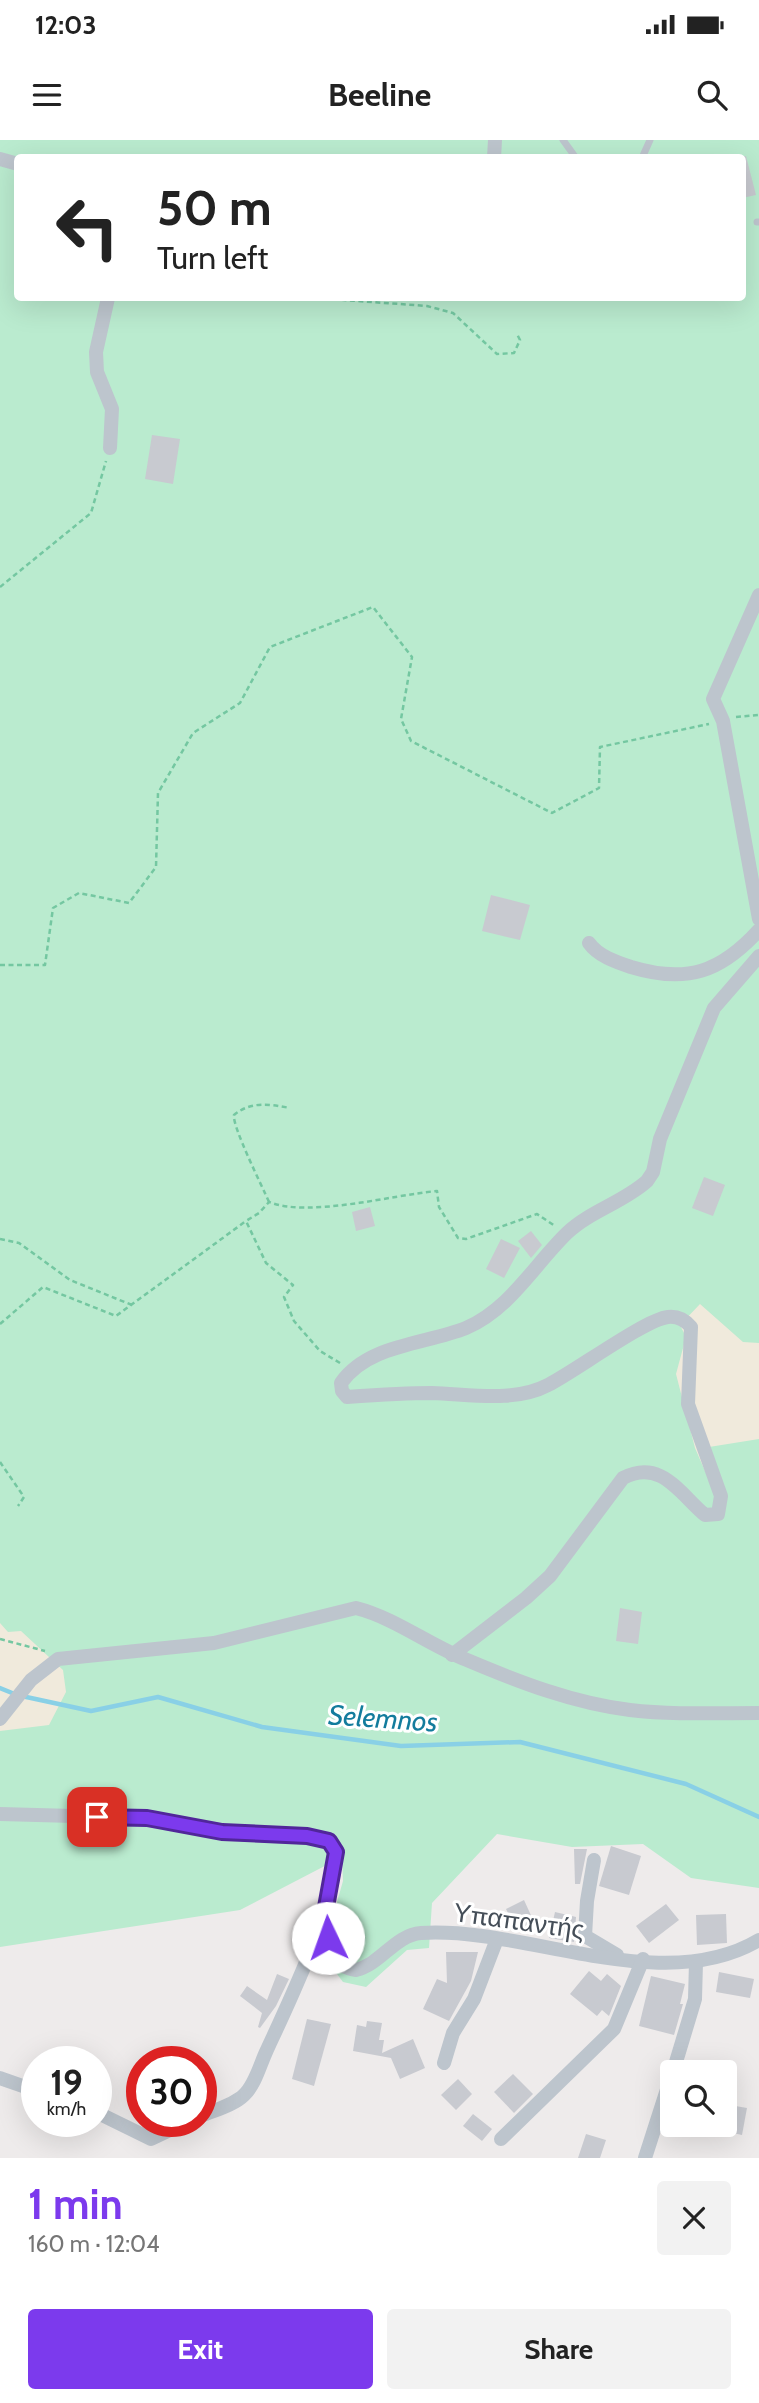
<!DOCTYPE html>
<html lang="en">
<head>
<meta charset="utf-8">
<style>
	:root { --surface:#fff; --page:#f2f2f2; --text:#222; --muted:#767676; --accent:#7c3aed }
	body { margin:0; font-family:Cabin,sans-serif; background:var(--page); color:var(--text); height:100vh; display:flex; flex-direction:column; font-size:26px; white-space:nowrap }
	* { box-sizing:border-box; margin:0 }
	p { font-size:23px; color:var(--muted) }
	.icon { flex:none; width:38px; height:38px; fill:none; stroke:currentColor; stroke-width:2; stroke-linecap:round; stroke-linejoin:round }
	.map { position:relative; height:2018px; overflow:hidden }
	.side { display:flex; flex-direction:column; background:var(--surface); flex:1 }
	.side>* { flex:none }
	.guide { position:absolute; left:14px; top:14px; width:732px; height:147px; border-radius:7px; box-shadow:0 7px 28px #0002; background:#fff; color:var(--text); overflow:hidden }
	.buttons { position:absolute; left:660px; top:1920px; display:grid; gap:14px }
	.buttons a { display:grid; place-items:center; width:77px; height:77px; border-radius:7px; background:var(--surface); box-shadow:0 7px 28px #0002; font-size:35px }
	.speed { position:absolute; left:21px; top:1906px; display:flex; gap:14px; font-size:35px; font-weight:700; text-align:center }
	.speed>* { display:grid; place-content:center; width:91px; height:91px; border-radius:50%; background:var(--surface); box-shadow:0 7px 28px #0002; line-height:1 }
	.speed small { font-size:18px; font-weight:400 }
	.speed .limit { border:10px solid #d22; background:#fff; color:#111 }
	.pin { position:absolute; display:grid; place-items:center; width:60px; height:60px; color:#fff; margin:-30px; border-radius:14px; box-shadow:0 4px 10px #0006 }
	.me { position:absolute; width:77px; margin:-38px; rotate:357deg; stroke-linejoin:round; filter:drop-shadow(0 0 5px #0008) }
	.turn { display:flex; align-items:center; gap:24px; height:147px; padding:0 28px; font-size:32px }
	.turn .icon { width:91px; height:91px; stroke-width:2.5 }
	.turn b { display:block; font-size:49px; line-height:60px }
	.round { display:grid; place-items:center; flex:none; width:74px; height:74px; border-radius:7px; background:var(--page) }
	.head { display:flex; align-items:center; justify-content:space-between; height:119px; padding:0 28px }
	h1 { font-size:42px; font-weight:800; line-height:52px; color:var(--accent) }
	.action { display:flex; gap:14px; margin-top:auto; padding:14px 28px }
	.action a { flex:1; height:80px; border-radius:7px; background:var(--accent); color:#fff; font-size:28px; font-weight:800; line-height:80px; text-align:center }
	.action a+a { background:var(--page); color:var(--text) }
	.status { display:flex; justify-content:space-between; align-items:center; height:49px; padding:0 35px; background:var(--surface); direction:ltr }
	.status svg { height:19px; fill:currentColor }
	header { display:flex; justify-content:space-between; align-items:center; height:91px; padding:0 28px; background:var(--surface); font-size:32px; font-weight:800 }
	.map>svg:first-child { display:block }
</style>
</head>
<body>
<div class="status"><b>12:03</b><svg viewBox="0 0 49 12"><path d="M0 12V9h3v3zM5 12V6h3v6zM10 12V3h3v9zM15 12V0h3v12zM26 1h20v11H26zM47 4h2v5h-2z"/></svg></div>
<header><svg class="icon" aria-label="menu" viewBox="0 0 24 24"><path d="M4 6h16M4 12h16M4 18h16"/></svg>Beeline<svg class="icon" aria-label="search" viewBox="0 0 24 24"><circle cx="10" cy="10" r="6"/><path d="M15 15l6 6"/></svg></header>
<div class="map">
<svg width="759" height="2018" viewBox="0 0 759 2018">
	<rect width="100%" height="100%" fill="#eeebeb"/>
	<!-- green -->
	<path fill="#baebcf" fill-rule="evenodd" d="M0,0H759V1748L691,1738L643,1704L572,1707L497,1694L432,1763L429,1808L407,1810L366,1847L343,1842L322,1814L343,1741L342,1717L240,1770L0,1807ZM18,18H742V158H18Z"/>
	<!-- sand -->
	<g fill="#f0eadc">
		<polygon points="700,1164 743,1202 759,1203 759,1299 709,1307 708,1338 695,1308 676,1234 686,1197 680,1185"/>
		<polygon points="0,1483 8,1492 21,1491 63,1530 66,1552 49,1585 0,1591"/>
	</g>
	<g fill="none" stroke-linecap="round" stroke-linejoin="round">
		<!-- stream -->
		<polyline stroke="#89d0e6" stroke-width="4.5" points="0,1548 17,1555 91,1571 158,1557 262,1587 401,1606 520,1602 686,1644 759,1677"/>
	</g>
	<!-- building -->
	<g fill="#c8cad0">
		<polygon points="746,16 756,55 742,58 742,17"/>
		<polygon points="152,295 180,299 173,344 145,339"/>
		<polygon points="491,755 530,765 520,800 482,791"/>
		<polygon points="704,1037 725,1045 713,1076 692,1068"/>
		<polygon points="370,1067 375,1086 356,1091 352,1072"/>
		<polygon points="531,1091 542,1105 531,1118 518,1101"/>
		<polygon points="501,1099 520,1108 504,1138 486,1129"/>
		<polygon points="620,1468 642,1472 638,1504 616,1501"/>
		<polygon points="611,1706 641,1716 629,1755 599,1746"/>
		<polygon points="574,1709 587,1709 580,1744 575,1744"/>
		<polygon points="524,1760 534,1782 517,1791 506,1769"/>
		<polygon points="666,1764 679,1780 649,1803 636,1786"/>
		<polygon points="555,1772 576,1777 574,1802 549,1798"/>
		<polygon points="726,1774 727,1803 697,1805 696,1775"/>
		<polygon points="446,1812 478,1812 471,1841 449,1881 423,1869 437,1839 447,1843"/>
		<polygon points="589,1831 601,1841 607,1834 621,1846 609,1876 602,1870 597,1876 570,1854"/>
		<polygon points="719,1832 754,1839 750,1858 716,1852"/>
		<polygon points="277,1834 289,1839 276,1866 260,1888 258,1887 262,1873 240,1856 247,1846 267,1860"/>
		<polygon points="651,1836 685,1844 680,1864 683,1864 674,1895 639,1886"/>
		<polygon points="307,1879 331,1884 314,1946 292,1939"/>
		<polygon points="367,1881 382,1883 379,1900 384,1900 382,1913 413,1899 425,1928 400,1939 391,1918 353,1911 357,1885 366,1887"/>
		<polygon points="513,1934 533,1954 514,1973 494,1952"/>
		<polygon points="458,1939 472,1954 456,1970 441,1955"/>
		<polygon points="724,1964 747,1968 742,1995 724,1991"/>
		<polygon points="473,1974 492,1989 482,2001 463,1986"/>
		<polygon points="586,1994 606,2000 600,2018 578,2018"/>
	</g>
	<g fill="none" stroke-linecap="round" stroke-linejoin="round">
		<!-- path -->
		<g stroke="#74c7a1" stroke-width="2.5" stroke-dasharray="5 3.5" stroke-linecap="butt">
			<polyline points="316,158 427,166 453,173 497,214 514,213 520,200 517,194"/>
			<polyline points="0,447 91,373 106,321"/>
			<polyline points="736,577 759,575"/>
			<polyline points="0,825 45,825 53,768 79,753 129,763 156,727 158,653 193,593 240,563 270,507 373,467 412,517 401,579 411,601 552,673 599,648 600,607 709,584"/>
			<path d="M269,1062C262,1046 232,986 234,975C251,961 269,964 290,968"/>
			<polyline points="0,1099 19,1103 70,1140 132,1165"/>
			<polyline points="0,1184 43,1147 116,1176 246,1081"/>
			<path d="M340,1223L320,1211L294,1181L284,1157L293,1145L266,1123L246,1081L259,1073L269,1062C309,1078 392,1055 437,1051L439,1067L458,1098L466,1099L537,1074L555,1086"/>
			<polyline points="0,1322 24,1357 18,1366"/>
			<polyline points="0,1499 45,1511"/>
		</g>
		<!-- lane -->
		<g stroke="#bdc5cd" stroke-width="7">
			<polyline points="563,0 576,18"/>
			<polyline points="642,18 650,0"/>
			<polyline points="757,82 759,82"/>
		</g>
		<!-- street -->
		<g stroke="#bdc5cd" stroke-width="14">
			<polyline points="494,18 495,0"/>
			<polyline points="0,19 18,24"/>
			<polyline points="108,158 96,212 97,232 112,269 110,308"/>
			<polyline points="759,455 713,559 723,581 759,779"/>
			<path d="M589,803C598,816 616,822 631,827C687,844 721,832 759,790"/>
			<path d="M452,1515L526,1458L550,1436L623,1338C661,1318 680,1354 705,1375L718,1374L721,1356L688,1264L691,1187C685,1180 677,1176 668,1177C646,1179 574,1232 548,1245C514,1263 469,1254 432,1253C404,1253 375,1255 347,1257L342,1251L341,1243C368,1204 427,1204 466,1188C510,1169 534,1125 567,1093C590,1071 624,1062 647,1041L653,1032L660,999L714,868L759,816"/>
			<path d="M0,1579L31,1540L58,1519L214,1503L356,1468C395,1478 429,1505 467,1520C519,1542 573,1563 630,1570C673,1575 716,1573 759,1573"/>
			<path d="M0,1674L147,1678L247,1695L322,1698L334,1705C344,1751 286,1868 266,1912C260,1925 255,1945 244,1955C234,1965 215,1970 201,1976"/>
			<polyline points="594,1720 587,1761 585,1796 617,1815"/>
			<path d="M326,1772C328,1794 328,1827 356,1830C381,1824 395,1795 421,1793C525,1786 662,1858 759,1800"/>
			<polyline points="444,1923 453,1893 474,1859 497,1799"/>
			<polyline points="673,1932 695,1859 696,1822"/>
			<polyline points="0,1938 37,1951"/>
			<polyline points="96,1972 151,1999 189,1981"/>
			<polyline points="501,1999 614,1889 643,1819"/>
			<polyline points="645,2018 672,1934"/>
		</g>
	</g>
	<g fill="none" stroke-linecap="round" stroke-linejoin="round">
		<!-- route casing -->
		<g stroke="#51269a" stroke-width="18">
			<polyline id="route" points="97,1677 147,1678 222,1692 307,1696 329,1701 336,1712 326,1767 328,1798"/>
		</g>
		<!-- route -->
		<use href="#route" stroke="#7c3aed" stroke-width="12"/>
	</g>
	<g text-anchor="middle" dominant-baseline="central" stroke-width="6" stroke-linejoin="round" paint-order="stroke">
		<!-- street labels -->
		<g font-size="26" fill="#454e58" stroke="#fff">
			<text transform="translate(519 1781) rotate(8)">Υπαπαντής</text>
		</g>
		<!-- water labels -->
		<g font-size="28" font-style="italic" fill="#137c9d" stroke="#fff">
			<text transform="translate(383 1578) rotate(4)">Selemnos</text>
		</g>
	</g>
</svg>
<div class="buttons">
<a><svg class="icon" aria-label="search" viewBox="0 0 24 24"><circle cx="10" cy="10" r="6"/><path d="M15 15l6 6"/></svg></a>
</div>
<div class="speed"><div>19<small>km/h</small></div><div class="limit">30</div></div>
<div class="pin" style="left:97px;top:1677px;background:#d93025"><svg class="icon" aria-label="arrive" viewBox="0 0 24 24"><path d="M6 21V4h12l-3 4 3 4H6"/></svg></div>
<svg class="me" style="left:328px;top:1798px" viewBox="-20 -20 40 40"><circle r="19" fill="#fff"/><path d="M0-13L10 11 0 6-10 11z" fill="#7c3aed"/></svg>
<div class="guide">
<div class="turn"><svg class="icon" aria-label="left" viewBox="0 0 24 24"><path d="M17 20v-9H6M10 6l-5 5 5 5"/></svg><div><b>50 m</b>Turn left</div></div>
</div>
</div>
<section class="side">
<div class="head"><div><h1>1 min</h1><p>160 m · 12:04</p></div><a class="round"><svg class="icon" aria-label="close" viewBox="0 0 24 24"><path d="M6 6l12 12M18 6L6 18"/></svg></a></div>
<div class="action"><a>Exit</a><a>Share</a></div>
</section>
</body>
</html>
